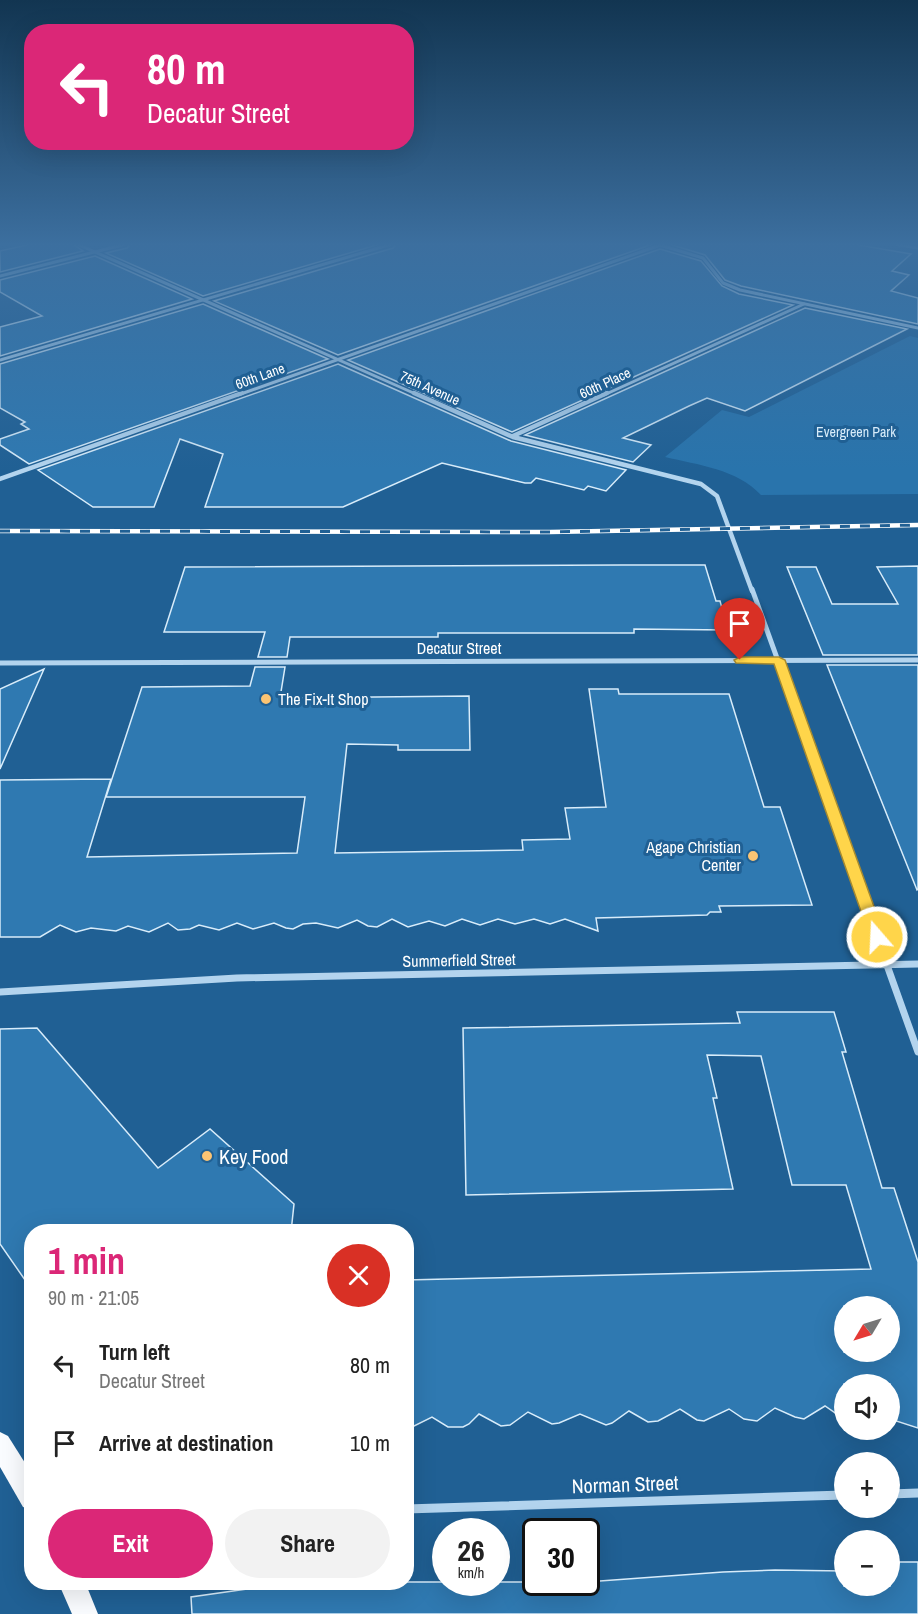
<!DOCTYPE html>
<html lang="en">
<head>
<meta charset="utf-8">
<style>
	:root { --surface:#fff; --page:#f2f2f2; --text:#222; --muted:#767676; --accent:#db2777 }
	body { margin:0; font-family:"Archivo Narrow",sans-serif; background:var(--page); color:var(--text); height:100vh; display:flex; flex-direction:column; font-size:22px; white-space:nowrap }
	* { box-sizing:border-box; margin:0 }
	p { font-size:20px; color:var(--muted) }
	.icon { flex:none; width:33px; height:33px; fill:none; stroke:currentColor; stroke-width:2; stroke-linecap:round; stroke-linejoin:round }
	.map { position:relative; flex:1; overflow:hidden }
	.details { position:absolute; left:24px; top:1224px; width:390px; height:366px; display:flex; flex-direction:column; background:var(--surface); border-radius:24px; box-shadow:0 6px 24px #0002 }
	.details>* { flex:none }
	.top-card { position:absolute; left:24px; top:24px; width:390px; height:126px; border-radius:24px; box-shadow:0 6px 24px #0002; background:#db2777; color:#fff; overflow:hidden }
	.needle { width:39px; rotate:232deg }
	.controls { position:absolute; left:834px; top:1296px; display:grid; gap:12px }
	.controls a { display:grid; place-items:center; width:66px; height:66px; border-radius:50%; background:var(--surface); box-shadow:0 6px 24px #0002; font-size:30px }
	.speed { position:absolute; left:432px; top:1518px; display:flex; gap:12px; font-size:30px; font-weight:700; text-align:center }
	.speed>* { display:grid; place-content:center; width:78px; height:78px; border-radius:50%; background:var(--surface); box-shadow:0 6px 24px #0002; line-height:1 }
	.speed small { font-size:15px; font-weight:400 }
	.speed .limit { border:3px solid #111; border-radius:9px; background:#fff; color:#111 }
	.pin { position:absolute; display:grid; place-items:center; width:51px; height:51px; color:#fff; margin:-62px -26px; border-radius:50% 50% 50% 0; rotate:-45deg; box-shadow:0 0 6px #0007 }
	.pin .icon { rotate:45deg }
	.me { position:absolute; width:66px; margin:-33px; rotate:341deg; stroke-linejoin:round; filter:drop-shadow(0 0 4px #0008) }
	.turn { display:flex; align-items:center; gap:21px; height:126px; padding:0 24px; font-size:27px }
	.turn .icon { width:78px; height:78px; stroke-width:2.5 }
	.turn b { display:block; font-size:42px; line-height:51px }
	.round { display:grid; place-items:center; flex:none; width:63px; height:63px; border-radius:32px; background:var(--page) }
	.head { display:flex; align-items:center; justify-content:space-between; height:102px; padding:0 24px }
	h1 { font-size:36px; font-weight:800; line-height:45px; color:var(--accent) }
	.cta { display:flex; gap:12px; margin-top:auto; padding:12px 24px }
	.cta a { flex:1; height:69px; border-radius:36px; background:var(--accent); color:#fff; font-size:24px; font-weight:800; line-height:69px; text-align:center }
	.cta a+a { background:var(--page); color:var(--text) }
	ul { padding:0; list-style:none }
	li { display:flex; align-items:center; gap:18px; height:78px; padding:0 24px }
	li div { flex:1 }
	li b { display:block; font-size:22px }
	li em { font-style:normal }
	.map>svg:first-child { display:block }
</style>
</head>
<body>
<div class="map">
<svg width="918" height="1614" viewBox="0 0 918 1614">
	<rect width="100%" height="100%" fill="#206094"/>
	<!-- green -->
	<path fill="#2974ac" d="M910,336L918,338V494L761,495C737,469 698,465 665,457L722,410L749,417Z"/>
	<!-- building -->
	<g fill="#2f79b1" stroke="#d8ecfa" stroke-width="1.5" fill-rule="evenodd">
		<polygon points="31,244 73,244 83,251 0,272 0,251"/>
		<polygon points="130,244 380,244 203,296 106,253 127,248"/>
		<polygon points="396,244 653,244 338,355 214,301 393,248"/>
		<polygon points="669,244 853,244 911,254 892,271 909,275 891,291 918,298 918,324 741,286 725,280 705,255"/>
		<polygon points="660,249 701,261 722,286 739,294 793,305 512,432 348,360"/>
		<polygon points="95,256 192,299 0,356 0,327 42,316 0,292 0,280"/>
		<polygon points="203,304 328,359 29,464 0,445 0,439 29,429 21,424 25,422 0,408 0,364"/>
		<polygon points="805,308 907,329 745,411 707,398 689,406 623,438 651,445 633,462 525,435"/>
		<polygon points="338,364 511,441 626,470 606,491 588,486 584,490 536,478 531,483 525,483 442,463 343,507 205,507 223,454 180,439 154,507 93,507 38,470"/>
		<polygon points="622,565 705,565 716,601 720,601 728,630 634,629 634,633 438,633 438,637 290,637 287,657 258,657 265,632 164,632 185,567"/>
		<polygon points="918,566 918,655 823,655 787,567 816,567 832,604 898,604 877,567"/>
		<polygon points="827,665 918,665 918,889 917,890"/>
		<polygon points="255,667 285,667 280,698 469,696 470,750 398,750 398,745 347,744 335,853 523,850 522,840 570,839 565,808 606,807 589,689 618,689 619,694 729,694 764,807 780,807 812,905 719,906 721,912 710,912 707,915 596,918 598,931 565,919 550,924 534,919 515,924 498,919 480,925 462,919 445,926 429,921 408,927 392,919 377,927 368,926 357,920 338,928 316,923 303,924 293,929 286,928 274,923 253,929 237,923 219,930 199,925 190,929 178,930 168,923 149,932 128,926 116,931 91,928 76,932 60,925 40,937 0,937 0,780 111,779 87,857 297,853 305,797 106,797 142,687 250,686"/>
		<polygon points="44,669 0,769 0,689"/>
		<path d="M737,1012H834L846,1052H842L882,1188H894L918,1262V1428L890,1419V1384H844V1419L825,1406L804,1419L795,1417L775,1408L757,1421L744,1419L729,1409L704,1421L697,1420L680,1409L658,1421L648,1422L629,1411L612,1423L606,1425L580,1414L559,1423L552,1424L528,1412L510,1425L501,1426L479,1414L469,1424L463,1427H448L432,1417L406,1430V1280L871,1269L846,1185H792L761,1056L707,1055L717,1098H713L733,1189L466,1195L463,1028L740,1023ZM844,1306H890V1352H844Z"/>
		<polygon points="37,1028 158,1168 210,1129 294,1204 291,1232 32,1232 32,1290 0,1244 0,1029"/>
		<polygon points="890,1562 918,1562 918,1614 192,1614 191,1597 296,1582 586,1582 723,1572 775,1570 844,1571 844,1586 890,1586"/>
	</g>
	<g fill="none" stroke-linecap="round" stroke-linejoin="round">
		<!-- minor-far4 -->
		<g stroke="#b3d4ee" stroke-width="3">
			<polyline points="77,244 418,395"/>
			<polyline points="895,244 918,248"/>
			<polyline points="660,245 703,258 723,283 740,290 918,328"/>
			<polyline points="0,276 126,244"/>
			<polyline points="0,360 392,244"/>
			<polyline points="238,395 663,244"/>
			<polyline points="604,395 804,304"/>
		</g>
		<!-- minor-far3 -->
		<g stroke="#b3d4ee" stroke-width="4.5">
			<polyline points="414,393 513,437 701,484 717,496 752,591"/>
			<polyline points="513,436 607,393"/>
			<polyline points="0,479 242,393"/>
		</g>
		<!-- minor-far2 -->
		<g stroke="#b3d4ee" stroke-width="5">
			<polyline points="752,589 845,846"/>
			<polyline points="0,663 918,660"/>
		</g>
		<!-- minor-far1 -->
		<g stroke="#b3d4ee" stroke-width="7">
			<polyline points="844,845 918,1052"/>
			<polyline points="0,992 237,978 918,964"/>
		</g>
		<!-- minor -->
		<g stroke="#b3d4ee" stroke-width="9">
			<polyline points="890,1494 918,1493"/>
			<polyline points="406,1509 844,1495"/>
		</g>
		<!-- primary -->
		<g fill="#fafcff" fill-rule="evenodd">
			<polygon points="0,1432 8,1436 32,1474 32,1510 23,1507 0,1467"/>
			<polygon points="58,1582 85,1582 98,1614 72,1614"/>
		</g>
		<!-- rail casing -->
		<g stroke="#fff" stroke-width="4.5">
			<polyline id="rail" points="0,531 550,532 918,525"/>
		</g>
		<!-- rail -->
		<use href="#rail" stroke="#206094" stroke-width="3" stroke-dasharray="10" stroke-linecap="butt"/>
	</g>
	<!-- sky -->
	<linearGradient id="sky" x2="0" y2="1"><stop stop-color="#123551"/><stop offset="0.52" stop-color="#3c6f9f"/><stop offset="1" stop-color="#3c6f9f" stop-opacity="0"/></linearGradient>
	<rect width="918" height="470" fill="url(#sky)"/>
	<!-- route -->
	<polygon fill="#ffd54a" stroke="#a68a30" stroke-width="1.5" points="740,657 779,657 785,660 885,937 883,941 872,941 870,937 774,664 736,663 734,660"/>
	<!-- markers -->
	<g fill="#fbc473" stroke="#206094" stroke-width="2">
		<circle cx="266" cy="699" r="6"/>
		<circle cx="753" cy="856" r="6"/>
		<circle cx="207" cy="1156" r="6"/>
	</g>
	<g text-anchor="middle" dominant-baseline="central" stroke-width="6" stroke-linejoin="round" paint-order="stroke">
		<!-- far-street labels -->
		<g font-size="14" fill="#fff" stroke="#206094">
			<text transform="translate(260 376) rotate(-20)">60th Lane</text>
			<text transform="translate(605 383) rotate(-25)">60th Place</text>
			<text transform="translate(430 388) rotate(24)">75th Avenue</text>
		</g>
		<!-- far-park labels -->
		<g font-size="14" fill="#d8ecfa" stroke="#206094">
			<text x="856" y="432">Evergreen Park</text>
		</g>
		<!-- street labels -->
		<g font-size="16" fill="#fff" stroke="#206094">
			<text x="459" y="648">Decatur Street</text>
			<text transform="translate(459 960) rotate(-1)">Summerfield Street</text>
		</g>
		<!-- poi labels -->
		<g font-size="16" fill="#fff" stroke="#206094" text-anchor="start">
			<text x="278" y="699">The Fix-It Shop</text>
			<text x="741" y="847" text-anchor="end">Agape Christian<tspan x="741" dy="18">Center</tspan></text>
		</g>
		<!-- near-poi labels -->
		<g font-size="20" fill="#fff" stroke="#206094" text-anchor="start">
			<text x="219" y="1156">Key Food</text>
		</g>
		<!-- near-street labels -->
		<g font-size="20" fill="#fff" stroke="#206094">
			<text transform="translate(625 1484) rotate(-2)">Norman Street</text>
		</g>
	</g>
</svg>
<div class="controls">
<a><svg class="needle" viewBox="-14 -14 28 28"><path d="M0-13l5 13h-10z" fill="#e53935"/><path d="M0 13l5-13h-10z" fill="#767676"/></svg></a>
<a><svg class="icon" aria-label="sound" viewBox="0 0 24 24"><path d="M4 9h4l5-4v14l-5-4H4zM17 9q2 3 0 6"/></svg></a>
<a>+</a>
<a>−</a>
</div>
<div class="speed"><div>26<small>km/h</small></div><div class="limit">30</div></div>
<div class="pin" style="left:740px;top:660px;background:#d93025"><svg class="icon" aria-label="arrive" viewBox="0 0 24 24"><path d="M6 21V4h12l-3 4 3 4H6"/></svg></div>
<svg class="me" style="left:877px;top:937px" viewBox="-20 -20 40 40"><circle r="17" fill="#ffd54a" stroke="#fff" stroke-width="3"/><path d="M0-11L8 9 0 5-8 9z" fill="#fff"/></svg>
<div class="top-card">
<div class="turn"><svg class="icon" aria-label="left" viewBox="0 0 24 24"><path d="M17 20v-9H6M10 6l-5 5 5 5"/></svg><div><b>80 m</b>Decatur Street</div></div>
</div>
<section class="details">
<div class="head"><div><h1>1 min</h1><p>90 m · 21:05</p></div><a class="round" style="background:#d93025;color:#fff"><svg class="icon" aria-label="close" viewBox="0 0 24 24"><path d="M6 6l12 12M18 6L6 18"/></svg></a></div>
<ul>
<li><svg class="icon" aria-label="left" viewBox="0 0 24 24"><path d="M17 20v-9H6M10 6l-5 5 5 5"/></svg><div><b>Turn left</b><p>Decatur Street</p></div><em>80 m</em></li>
<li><svg class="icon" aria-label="arrive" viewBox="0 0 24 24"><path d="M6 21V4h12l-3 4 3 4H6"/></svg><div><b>Arrive at destination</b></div><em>10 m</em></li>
</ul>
<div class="cta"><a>Exit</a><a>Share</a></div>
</section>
</div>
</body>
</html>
